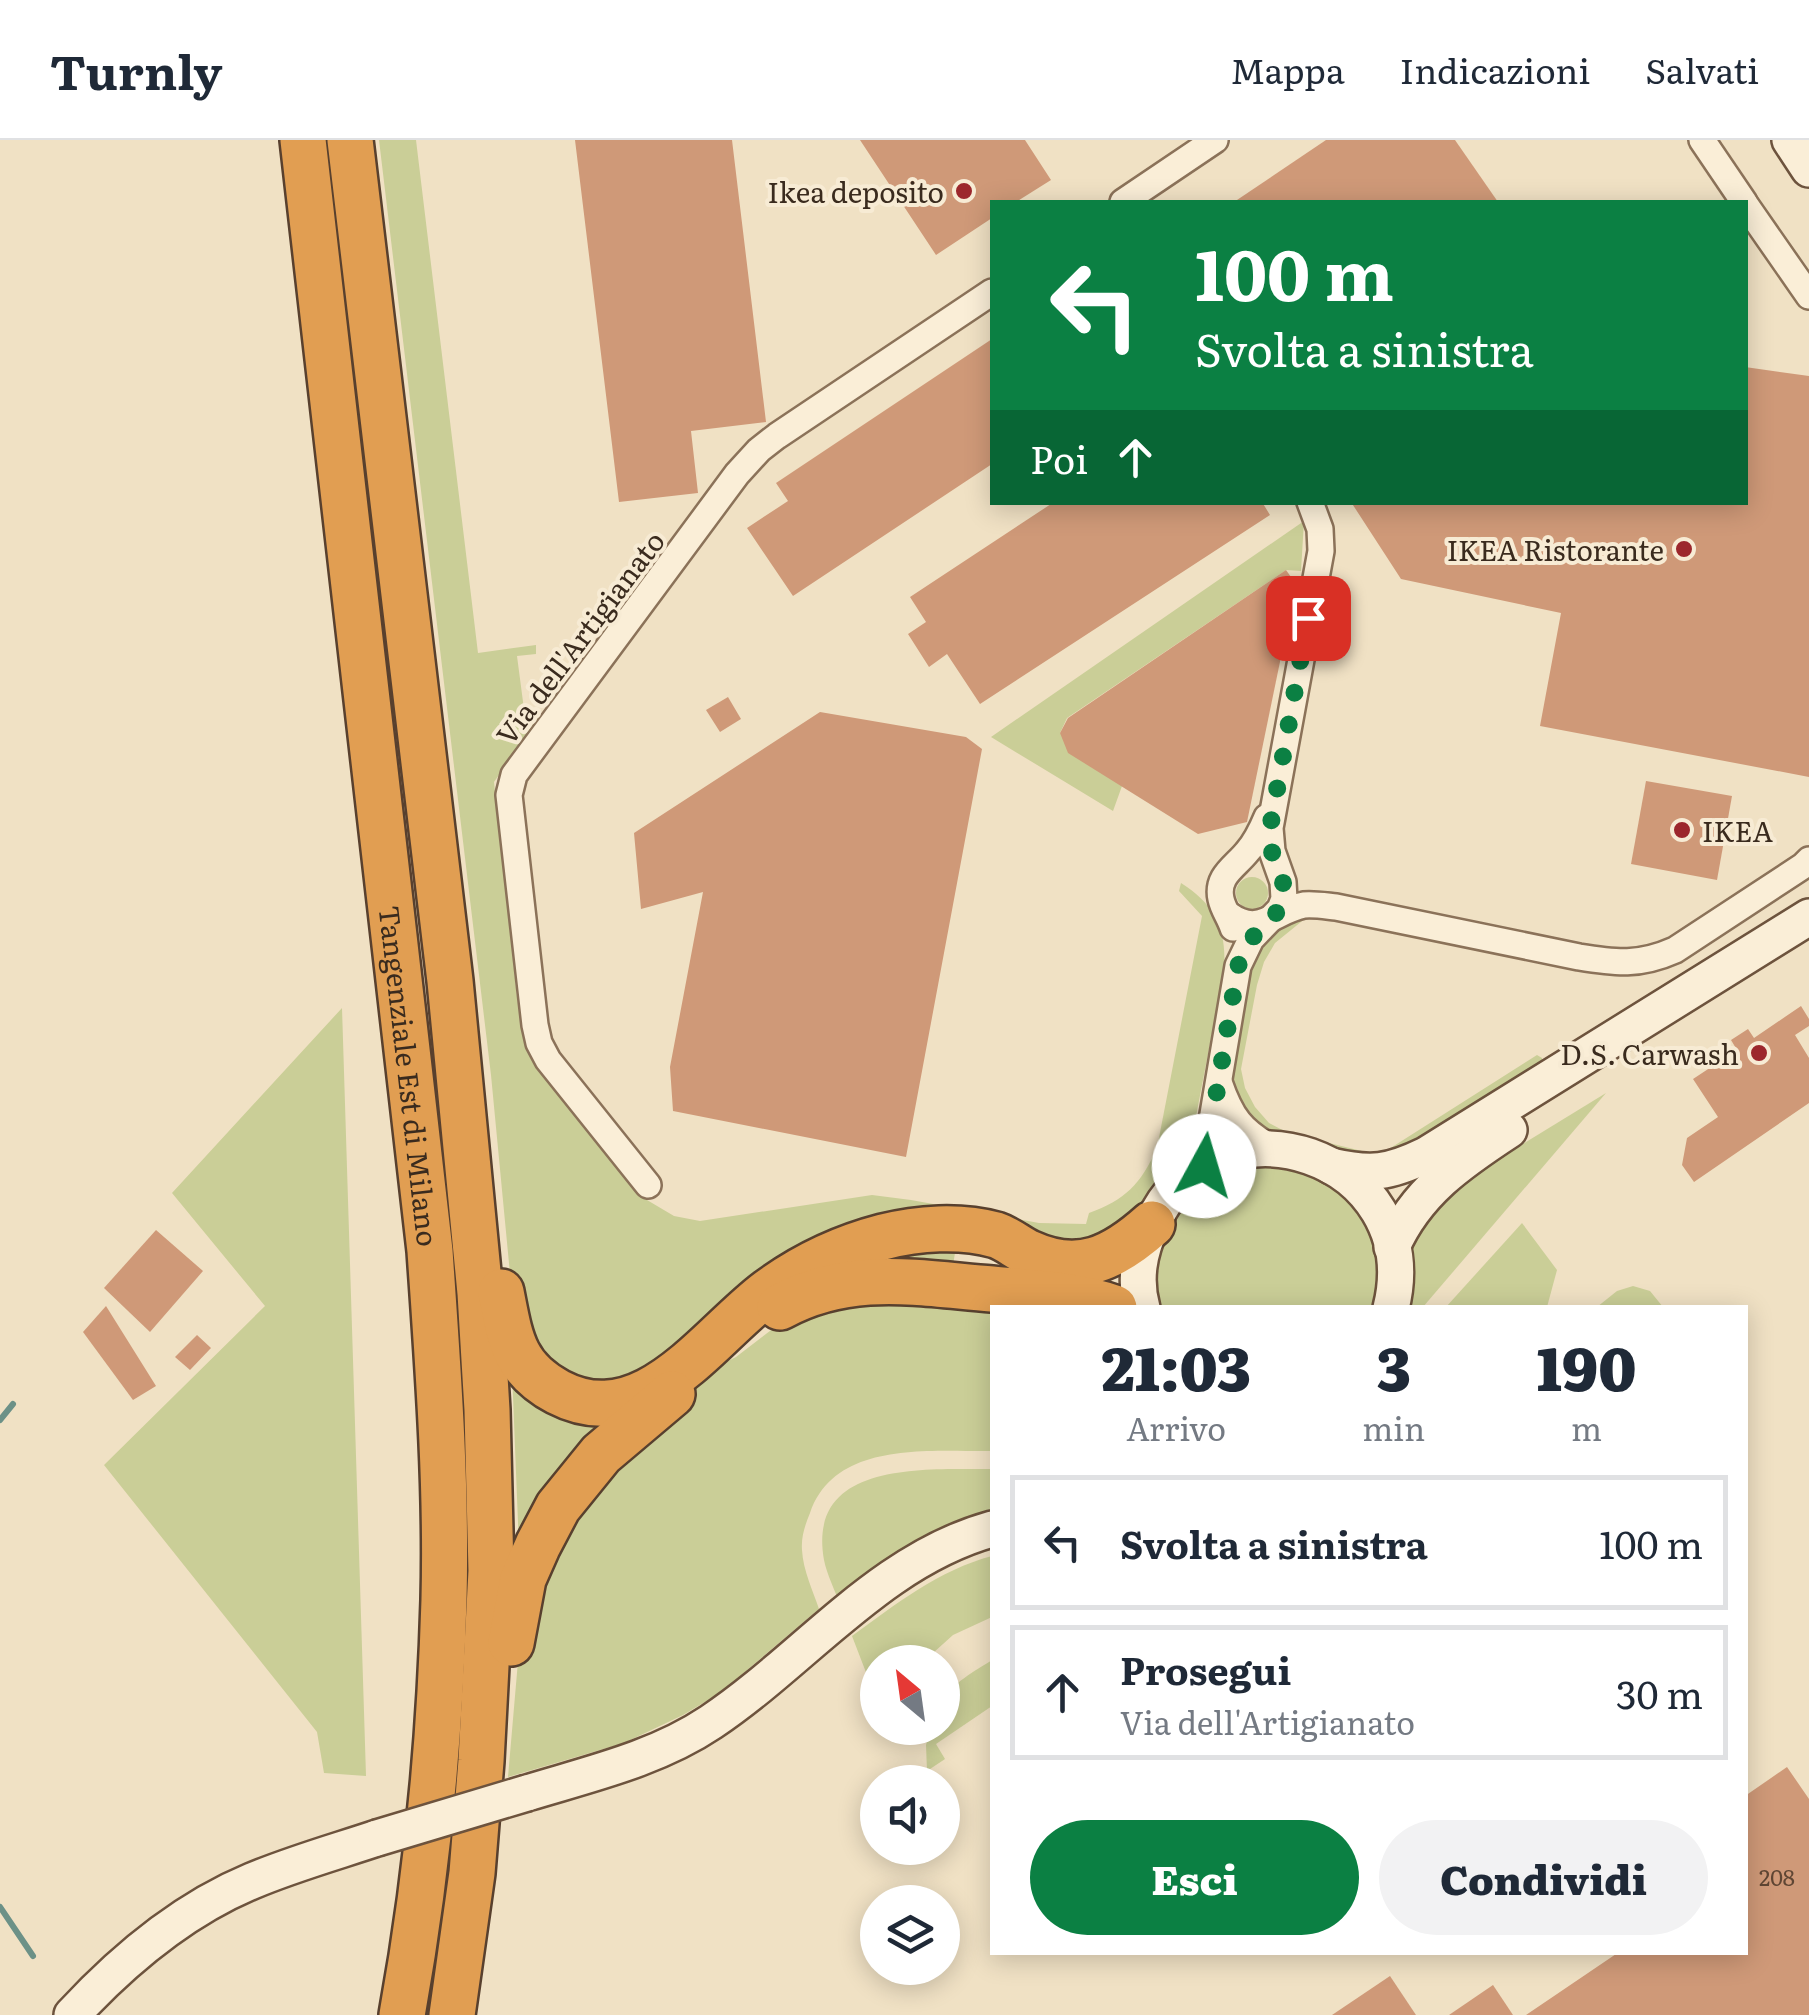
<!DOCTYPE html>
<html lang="it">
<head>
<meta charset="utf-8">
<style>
	:root { --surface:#fff; --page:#f2f2f3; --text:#1f2937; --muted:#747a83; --line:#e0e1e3; --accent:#0b8043 }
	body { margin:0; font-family:Literata,serif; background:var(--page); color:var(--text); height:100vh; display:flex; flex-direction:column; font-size:38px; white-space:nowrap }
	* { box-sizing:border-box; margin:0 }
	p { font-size:32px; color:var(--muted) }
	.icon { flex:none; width:55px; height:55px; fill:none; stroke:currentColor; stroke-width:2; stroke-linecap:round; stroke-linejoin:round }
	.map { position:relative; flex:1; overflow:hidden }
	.details { position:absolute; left:990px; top:1165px; width:758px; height:650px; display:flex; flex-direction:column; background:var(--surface); border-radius:0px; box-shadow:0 5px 25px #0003 }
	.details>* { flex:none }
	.banner { position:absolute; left:990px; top:60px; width:758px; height:305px; border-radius:0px; box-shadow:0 5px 25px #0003; background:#0b8043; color:#fff; overflow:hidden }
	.needle { width:65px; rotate:331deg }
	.tools { position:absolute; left:860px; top:1505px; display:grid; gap:20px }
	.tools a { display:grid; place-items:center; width:100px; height:100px; border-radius:50%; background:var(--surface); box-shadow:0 5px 25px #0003; font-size:50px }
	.pin { position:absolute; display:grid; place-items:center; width:85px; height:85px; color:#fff; margin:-42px; border-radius:20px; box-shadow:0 5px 15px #0006 }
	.me { position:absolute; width:110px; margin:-55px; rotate:6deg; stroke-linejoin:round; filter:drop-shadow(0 0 8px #0008) }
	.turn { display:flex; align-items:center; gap:35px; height:210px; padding:0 40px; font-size:45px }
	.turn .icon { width:130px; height:130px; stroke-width:2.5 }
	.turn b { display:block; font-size:70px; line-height:85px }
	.then { display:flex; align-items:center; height:95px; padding:0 40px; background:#0003; gap:20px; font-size:38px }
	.eta { display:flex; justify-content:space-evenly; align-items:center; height:170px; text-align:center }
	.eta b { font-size:60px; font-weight:800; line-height:70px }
	.button { display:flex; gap:20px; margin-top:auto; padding:20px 40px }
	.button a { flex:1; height:115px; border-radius:60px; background:var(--accent); color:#fff; font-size:40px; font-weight:800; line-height:115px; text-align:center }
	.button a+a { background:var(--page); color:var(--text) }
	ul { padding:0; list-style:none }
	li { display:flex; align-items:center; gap:30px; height:135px; margin:0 20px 15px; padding:0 20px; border:5px solid var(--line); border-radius:0px }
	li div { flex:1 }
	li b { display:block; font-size:38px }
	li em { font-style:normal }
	header { display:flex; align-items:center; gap:60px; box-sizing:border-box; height:140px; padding:0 50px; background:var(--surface); border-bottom:2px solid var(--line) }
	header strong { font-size:48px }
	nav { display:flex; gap:55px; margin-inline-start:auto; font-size:35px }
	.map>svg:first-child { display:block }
</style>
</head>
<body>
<header>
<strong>Turnly</strong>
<nav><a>Mappa</a><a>Indicazioni</a><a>Salvati</a></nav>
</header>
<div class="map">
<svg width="1809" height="1875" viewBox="0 0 1809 1875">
	<rect width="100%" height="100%" fill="#f0e1c4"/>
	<!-- green -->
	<g fill="#cace97">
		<path d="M379,0H416L478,513L536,505V514L517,516L525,577L541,576L494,642L517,857L524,897L535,921L647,1060L674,1076L700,1081L872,1055L911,1060L1039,1083L1086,1084L1089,1073C1125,1060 1141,1044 1157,1008L1202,776L1179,751L1181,743C1216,765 1227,790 1224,831L1192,997C1171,1041 1136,1073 1104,1108L925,1082L655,1239L562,1242L515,1186L491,935Z"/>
		<polygon points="1304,381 1301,431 1286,430 1067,578 1060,593 1122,646 1113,671 991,597"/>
		<circle cx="1252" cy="753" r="16"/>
		<polygon points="1312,773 1275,803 1264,822 1257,845 1241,929 1245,948 1255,967 1269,983 1288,993 1370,1013 1389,1009 1537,915 1542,918 1542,923 1404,1010 1380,1021 1266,994 1233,958 1230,929 1251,823 1260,803 1276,788"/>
		<polygon points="342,868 366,1636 324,1633 317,1592 104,1325 265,1166 172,1053"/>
		<polygon points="1606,953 1423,1167 1406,1168 1409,1117 1416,1094 1456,1045"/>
		<path d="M1277,1025C1326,1032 1372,1069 1378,1121C1380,1135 1376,1152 1374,1167H1159L1154,1136L1161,1098L1186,1059L1227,1031Z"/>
		<polygon points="1522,1083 1557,1130 1547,1167 1446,1167"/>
		<polygon points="957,1101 952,1131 854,1118"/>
		<polygon points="1633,1146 1650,1151 1663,1167 1597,1167 1617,1151"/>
		<path d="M847,1156L992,1168V1311C931,1312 835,1300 810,1373C805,1385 801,1397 802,1410C803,1430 813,1451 819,1469L720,1553L683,1575L624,1603L508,1637L520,1498L588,1338L718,1226L736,1217L783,1181Z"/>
		<polygon points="512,1231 628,1274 519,1408"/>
		<path d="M992,1329V1372L840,1465C835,1450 827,1435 824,1420C806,1319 928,1330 992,1329Z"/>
		<path d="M992,1416V1477L953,1495L923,1522H878L877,1561L852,1496C896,1464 939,1430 992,1416Z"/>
		<path d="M992,1520V1566L936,1604L945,1619L927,1631L926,1605L931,1588H942C942,1580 941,1570 943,1563C949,1544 977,1530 992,1520Z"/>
	</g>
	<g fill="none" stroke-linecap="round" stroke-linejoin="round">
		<!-- stream -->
		<g stroke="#6c9187" stroke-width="6">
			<polyline points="0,1280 13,1264"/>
			<polyline points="0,1767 33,1816"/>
		</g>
	</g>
	<!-- building -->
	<g fill="#cf9978">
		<polygon points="575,0 732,0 766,282 691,291 698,353 619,362"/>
		<polygon points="860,0 1025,0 1051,40 1016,62 992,62 992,78 936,115"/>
		<polygon points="1326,0 1455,0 1498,62 1234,62"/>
		<polygon points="992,199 992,324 793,456 747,388 788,361 776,343"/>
		<polygon points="1745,227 1809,236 1809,637 1540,586 1561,473 1401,439 1351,362 1745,362"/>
		<polygon points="1054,362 1262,362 1270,375 980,564 947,514 929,527 908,494 926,482 910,457"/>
		<polygon points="1286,430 1296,444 1247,682 1198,694 1068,613 1060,593 1068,578"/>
		<polygon points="728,557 741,579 720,592 706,570"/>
		<polygon points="820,572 966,597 982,609 906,1017 673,971 670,927 703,752 641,769 634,693"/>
		<polygon points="1646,641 1732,656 1717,740 1631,724"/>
		<polygon points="1801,866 1809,879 1809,886 1795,895 1809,918 1809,963 1694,1042 1682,1025 1687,998 1718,977 1693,939 1737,910 1731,900 1748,889 1754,898"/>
		<polygon points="156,1090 203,1131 150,1192 104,1148"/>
		<polygon points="106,1166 156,1246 133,1260 83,1192"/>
		<polygon points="197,1195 211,1208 190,1230 175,1217"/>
		<polygon points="1787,1627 1809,1659 1809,1875 1526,1875 1619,1812 1745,1812 1745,1656"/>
		<polygon points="1390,1836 1416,1875 1332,1875"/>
		<polygon points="1493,1845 1513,1875 1449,1875"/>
	</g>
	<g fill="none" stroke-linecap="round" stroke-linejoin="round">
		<!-- minor casing -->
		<g stroke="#8b7259" stroke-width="30">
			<g id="minor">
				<polyline points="1702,0 1744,62"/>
				<polyline points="1123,62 1215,0"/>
				<polyline points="1745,64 1809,156"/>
				<path d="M1229,775C1260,797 1273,771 1304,765C1314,764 1326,766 1336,767L1579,817C1616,823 1639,826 1675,810L1803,726L1809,720"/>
				<path d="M1233,788C1230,778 1223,769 1221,759C1216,736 1235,727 1247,712C1256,702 1262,689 1267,677"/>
				<path d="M1219,942C1231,977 1241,991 1274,1009"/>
				<polyline points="1192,1032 1202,1012 1212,980 1238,826 1251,799 1280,769 1284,759 1283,742 1272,711 1270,688 1321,411 1320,389 1310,362"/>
				<polyline points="648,1045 548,920 539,903 535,885 509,655 514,635 737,334 759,310 777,296 992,152"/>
			</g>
		</g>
		<!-- secondary casing -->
		<g stroke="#6d533d" stroke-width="40">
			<g id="secondary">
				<polyline points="1790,0 1809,29"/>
				<path d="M1331,1026C1371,1035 1389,1033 1426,1015L1809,777"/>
				<path d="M1392,1107C1416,1052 1460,1022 1509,990"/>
				<path d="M1142,1168C1134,1139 1139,1113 1151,1086C1216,942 1429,1017 1391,1168"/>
				<path d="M527,1653C589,1634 656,1619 711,1582C805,1519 880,1420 992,1389"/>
				<path d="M72,1875C123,1820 182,1770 252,1741C292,1724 335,1712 377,1698"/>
			</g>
		</g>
		<!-- motorway casing -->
		<g stroke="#58402e" stroke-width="50">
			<g id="motorway">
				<path id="s1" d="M303,0L430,1111C438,1227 447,1343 444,1460C440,1599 427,1738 402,1875"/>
				<polyline points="350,0 450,841 480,1153 487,1270 491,1431 481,1621 472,1733 452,1875"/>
				<path d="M501,1152C510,1198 513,1228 558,1252C644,1297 708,1197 768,1152C803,1126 841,1108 883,1097C918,1088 960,1085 996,1095C1008,1099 1018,1108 1029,1113C1079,1136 1114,1118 1152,1084"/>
				<path d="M780,1167C850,1129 917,1143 992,1149C1033,1153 1075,1154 1114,1168"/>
				<polyline points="511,1503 523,1439 538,1405 558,1367 601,1314 672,1254"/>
			</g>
		</g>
		<!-- minor -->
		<use href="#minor" stroke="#faeed7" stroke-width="25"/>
		<!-- secondary -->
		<use href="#secondary" stroke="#faeed7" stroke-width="35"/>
		<!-- motorway -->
		<use href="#motorway" stroke="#e19e52" stroke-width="45"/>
		<!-- secondary-bridge casing -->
		<g stroke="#6d533d" stroke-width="40" stroke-linecap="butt">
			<polyline id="secondary-bridge" points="377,1698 527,1653"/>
		</g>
		<!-- secondary-bridge -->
		<use href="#secondary-bridge" stroke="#faeed7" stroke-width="35"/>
	</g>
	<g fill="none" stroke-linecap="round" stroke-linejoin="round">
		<!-- route -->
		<polyline stroke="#0b8043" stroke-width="18" stroke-dasharray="0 32.4" points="1204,1026 1192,1032 1202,1012 1212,980 1238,826 1252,798 1280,769 1284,759 1283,742 1272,712 1270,688 1308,478"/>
	</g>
	<!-- markers -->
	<g fill="#9c272c" stroke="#f7ebd4" stroke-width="4">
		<circle cx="964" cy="51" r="10"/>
		<circle cx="1684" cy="409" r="10"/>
		<circle cx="1682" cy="690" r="10"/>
		<circle cx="1759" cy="913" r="10"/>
	</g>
	<g text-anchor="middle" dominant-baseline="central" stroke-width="8" stroke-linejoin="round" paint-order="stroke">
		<!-- number labels -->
		<g font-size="22" fill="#5f4634">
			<text x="1777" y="1736">208</text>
		</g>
		<!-- poi labels -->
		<g font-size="28" fill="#3a2b1e" stroke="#f7ebd4" text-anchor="end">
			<text x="944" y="51">Ikea deposito</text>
			<text x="1664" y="409">IKEA Ristorante</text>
			<text x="1702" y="690" text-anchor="start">IKEA</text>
			<text x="1739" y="913">D.S. Carwash</text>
		</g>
		<!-- street labels -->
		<g font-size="28" fill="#3a2b1e" stroke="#f7ebd4">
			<text transform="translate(579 497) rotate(-53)">Via dell'Artigianato</text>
			<text stroke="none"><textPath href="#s1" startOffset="942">Tangenziale Est di Milano</textPath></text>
		</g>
	</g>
</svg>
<div class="tools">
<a><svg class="needle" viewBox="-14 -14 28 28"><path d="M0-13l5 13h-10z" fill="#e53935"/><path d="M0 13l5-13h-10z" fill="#747a83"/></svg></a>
<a><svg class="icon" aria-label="sound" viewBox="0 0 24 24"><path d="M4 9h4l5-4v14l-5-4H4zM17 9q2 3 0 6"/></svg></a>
<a><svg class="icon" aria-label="layers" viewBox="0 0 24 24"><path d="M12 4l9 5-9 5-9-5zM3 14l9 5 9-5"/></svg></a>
</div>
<div class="pin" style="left:1308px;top:478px;background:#d93025"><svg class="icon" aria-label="arrive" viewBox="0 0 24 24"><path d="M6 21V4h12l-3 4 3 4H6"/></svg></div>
<svg class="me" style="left:1204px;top:1026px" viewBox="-20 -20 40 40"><circle r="19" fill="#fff"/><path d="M0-13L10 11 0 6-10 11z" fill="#0b8043"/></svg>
<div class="banner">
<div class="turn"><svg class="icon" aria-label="left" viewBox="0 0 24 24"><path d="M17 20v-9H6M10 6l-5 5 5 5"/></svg><div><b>100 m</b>Svolta a sinistra</div></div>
<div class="then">Poi<svg class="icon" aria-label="ahead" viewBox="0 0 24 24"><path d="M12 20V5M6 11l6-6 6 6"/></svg></div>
</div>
<section class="details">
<div class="eta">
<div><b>21:03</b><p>Arrivo</p></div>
<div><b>3</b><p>min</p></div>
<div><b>190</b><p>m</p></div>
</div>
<ul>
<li><svg class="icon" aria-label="left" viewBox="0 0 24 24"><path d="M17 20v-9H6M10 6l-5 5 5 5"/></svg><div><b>Svolta a sinistra</b></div><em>100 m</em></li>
<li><svg class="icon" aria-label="ahead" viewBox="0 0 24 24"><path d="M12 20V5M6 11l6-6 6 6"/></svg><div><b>Prosegui</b><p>Via dell'Artigianato</p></div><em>30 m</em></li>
</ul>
<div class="button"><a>Esci</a><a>Condividi</a></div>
</section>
</div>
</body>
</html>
